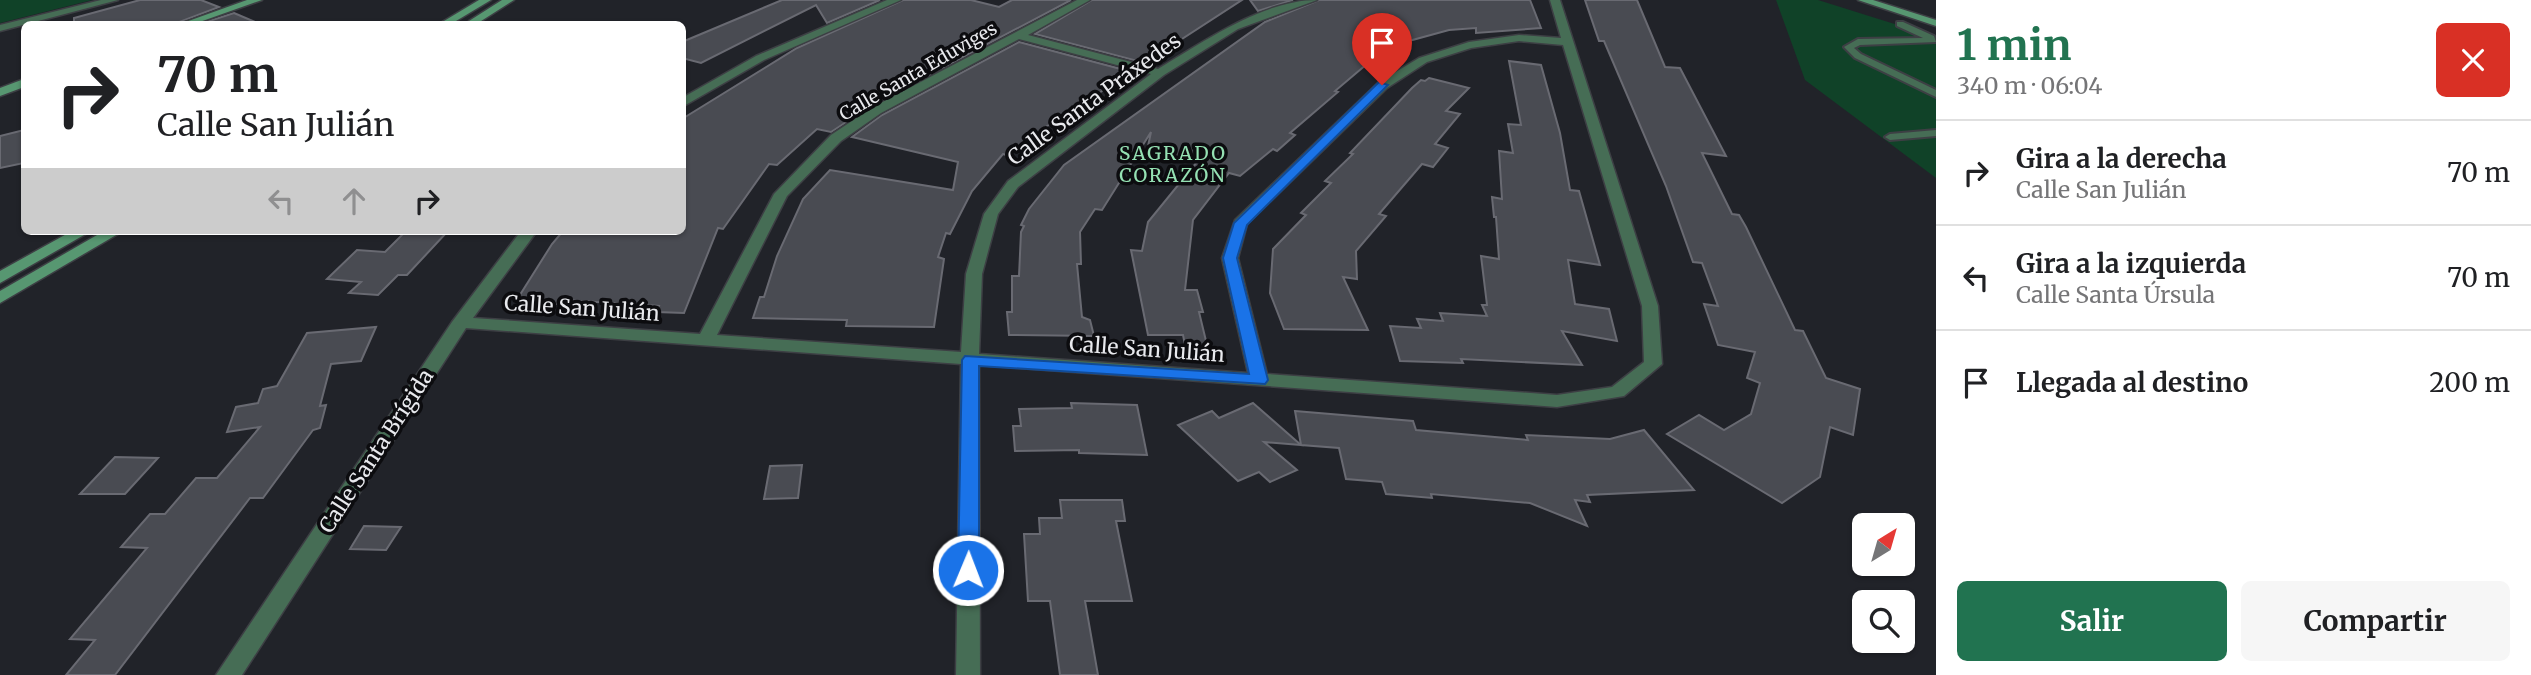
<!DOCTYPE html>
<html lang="es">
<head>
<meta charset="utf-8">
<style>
	:root { --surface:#fff; --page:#f6f6f6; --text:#202124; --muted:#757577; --line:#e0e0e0; --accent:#217350 }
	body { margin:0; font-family:Merriweather,serif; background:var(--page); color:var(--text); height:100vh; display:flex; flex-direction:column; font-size:26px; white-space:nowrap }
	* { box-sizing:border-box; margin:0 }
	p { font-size:23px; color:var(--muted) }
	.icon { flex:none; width:38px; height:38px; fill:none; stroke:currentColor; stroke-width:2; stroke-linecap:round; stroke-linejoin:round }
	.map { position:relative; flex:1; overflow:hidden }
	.side { display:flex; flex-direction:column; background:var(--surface); width:595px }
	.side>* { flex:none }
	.top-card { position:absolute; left:21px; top:21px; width:665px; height:214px; border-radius:10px; box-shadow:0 2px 5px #0004; background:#fff; color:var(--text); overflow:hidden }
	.needle { width:46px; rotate:37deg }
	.buttons { position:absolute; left:1852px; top:513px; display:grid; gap:14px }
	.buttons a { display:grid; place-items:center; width:63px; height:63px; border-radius:10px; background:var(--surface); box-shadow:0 2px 5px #0004; font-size:35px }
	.pin { position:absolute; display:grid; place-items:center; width:60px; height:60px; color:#fff; margin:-72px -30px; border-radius:50% 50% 50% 0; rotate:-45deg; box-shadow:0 0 7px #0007 }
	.pin .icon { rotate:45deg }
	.me { position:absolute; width:77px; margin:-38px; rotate:1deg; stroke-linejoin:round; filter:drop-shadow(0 0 5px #0008) }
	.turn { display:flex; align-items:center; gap:24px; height:147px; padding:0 21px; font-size:32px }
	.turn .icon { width:91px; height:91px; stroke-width:2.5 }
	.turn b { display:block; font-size:49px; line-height:60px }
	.lanes { display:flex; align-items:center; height:66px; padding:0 21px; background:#0003; justify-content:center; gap:35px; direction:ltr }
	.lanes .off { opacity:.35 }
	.round { display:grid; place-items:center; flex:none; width:74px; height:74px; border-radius:10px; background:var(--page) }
	.overview { display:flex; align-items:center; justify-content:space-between; height:119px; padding:0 21px }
	h1 { font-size:42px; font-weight:700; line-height:52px; color:var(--accent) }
	.button { display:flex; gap:14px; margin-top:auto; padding:14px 21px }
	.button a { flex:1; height:80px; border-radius:10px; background:var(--accent); color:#fff; font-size:28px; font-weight:700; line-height:80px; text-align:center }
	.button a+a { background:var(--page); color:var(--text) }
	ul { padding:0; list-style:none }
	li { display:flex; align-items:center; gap:21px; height:105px; padding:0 21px; border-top:2px solid var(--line) }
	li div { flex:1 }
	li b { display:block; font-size:26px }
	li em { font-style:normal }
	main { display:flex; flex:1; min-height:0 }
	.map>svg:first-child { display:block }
</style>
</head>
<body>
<main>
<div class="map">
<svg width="1936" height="675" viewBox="0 0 1936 675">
	<rect width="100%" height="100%" fill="#212329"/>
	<!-- green -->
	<g fill="#104228">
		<polygon points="0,0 92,0 0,23"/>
		<polygon points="1776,0 1818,0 1936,37 1936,178 1805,80"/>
	</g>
	<!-- building -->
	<g fill="#494b52" stroke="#696a72" stroke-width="2">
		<polygon points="140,0 201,0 219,7 179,22 177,24 74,24 74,18"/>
		<polygon points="782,0 880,0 827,23 816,5 701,63 682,58 682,42"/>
		<polygon points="903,0 971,0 999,7 1012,0 1071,0 872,105 831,132 817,129 777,165 769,164 723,229 718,228 684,313 657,312 659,306 565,300 562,304 534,304 538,298 518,298 552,244 563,231 682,231 682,119 797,48"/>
		<polygon points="1092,0 1242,0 1145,63 1035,34"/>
		<polygon points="1250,0 1293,0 1258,11"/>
		<polygon points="1319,0 1530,0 1541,28 1476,33 1476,28 1449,30 1387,47 1335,91 1338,92 1290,133 1295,135 1277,151 1273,149 1240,176 1229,173 1193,220 1185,290 1197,290 1203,312 1199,312 1207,345 1185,345 1183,335 1148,335 1131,250 1142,251 1148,222 1197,162 1148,146 1151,132 1102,210 1095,209 1080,232 1081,264 1077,264 1082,317 1090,320 1094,336 1009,335 1007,312 1012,312 1012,276 1019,276 1021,232 1024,226 1021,225 1029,209 1064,165 1265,22"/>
		<polygon points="1585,0 1637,0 1665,67 1680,68 1726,156 1702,153 1732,214 1739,215 1746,227 1795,330 1803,331 1826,378 1860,389 1853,435 1830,427 1820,477 1782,503 1667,434 1699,415 1724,430 1751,414 1760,383 1747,378 1755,352 1718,345 1704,304 1718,306 1702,263 1693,262 1666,186 1604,41 1599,41"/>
		<polygon points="234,13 260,24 200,24"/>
		<polygon points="1019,42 1132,72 1030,137 1006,155 1003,154 972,191 950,234 946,233 938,257 944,259 934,327 846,326 847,320 753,318 760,297 764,297 777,256 803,199 830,170 953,190 958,162 852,137 882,115"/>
		<polygon points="1509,61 1541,65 1560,133 1570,190 1579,191 1600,265 1568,260 1575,304 1609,309 1617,341 1562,331 1582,365 1461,359 1463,363 1400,361 1390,326 1421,328 1417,319 1443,321 1440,313 1487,316 1482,305 1487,305 1481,256 1499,259 1496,217 1494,217 1492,197 1502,199 1499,151 1513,153 1508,124 1521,125"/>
		<polygon points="1429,78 1469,88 1446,111 1460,114 1435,144 1448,148 1433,167 1422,164 1379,214 1386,216 1356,251 1357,279 1343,277 1368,330 1284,329 1270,293 1273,249 1306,215 1301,213 1331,183 1325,181 1353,154 1350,153 1412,88 1421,80 1425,81"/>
		<polygon points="24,130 24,163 0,168 0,136"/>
		<polygon points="406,231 448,231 407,275 398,275 378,295 349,293 361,282 327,279 357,250 385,252"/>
		<polygon points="376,327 361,361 331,364 320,406 326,405 320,428 313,430 263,498 250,498 115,675 66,675 95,640 70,639 147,548 121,547 150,514 165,514 196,478 217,478 260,427 227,432 236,407 258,403 263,389 277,386 307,333"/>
		<polygon points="1071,403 1137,405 1147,455 1079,453 1079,450 1015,451 1013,426 1021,426 1019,409 1072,408"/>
		<polygon points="1253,403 1301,445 1264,442 1297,470 1270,482 1259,472 1238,481 1178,425 1212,411 1219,418"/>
		<polygon points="1295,411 1413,421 1416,430 1528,440 1526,435 1610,439 1644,430 1694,490 1587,495 1590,502 1575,500 1587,526 1530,503 1431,494 1432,498 1386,494 1382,482 1346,479 1339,448 1301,445"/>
		<polygon points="115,457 158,458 125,494 80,494"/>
		<polygon points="802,465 798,498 764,499 770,466"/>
		<polygon points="1060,500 1122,500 1125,521 1116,521 1132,601 1085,601 1098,675 1060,675 1050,601 1028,601 1024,534 1040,534 1039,518 1062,518"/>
		<polygon points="364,526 401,527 386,550 350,549"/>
	</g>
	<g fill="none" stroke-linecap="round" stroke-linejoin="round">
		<!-- lane casing -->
		<g stroke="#3d3f44" stroke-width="4">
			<g id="lane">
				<polygon points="1897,22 1903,22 1934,36 1936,42 1860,45 1854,48 1861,54 1936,90 1936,97 1855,58 1844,47 1858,39 1923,38 1897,26"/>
				<polygon points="1936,130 1936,136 1890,140 1885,137 1890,134"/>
			</g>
		</g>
		<!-- street casing -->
		<g stroke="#3d3f44" stroke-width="3">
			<g id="street">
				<polygon points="101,0 118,0 0,31 0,25"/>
				<polygon points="887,0 901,0 764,60 682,107 682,98 756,56"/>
				<path d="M1077,0H1090L1028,35L1158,69C1203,42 1263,0 1317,0L1238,29L1164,75L1018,187L998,214L982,274L979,354L1248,373L1222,258L1235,220L1379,82L1419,58L1469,42L1519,35L1561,38L1550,0H1560L1658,306L1662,364L1624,396L1557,407L979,365L980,675H956L961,364L466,328L242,675H216L452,322L521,231H537L473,318L700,334L774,194L831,135L873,107ZM1019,39L1151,74L1008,181L984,214L966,274L961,352L717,335L787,196L841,141L881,113ZM1519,41L1563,45L1642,306L1644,362L1612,387L1557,395L1267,374L1238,258L1247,224L1387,88L1427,62L1471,48Z"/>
			</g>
		</g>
		<!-- secondary casing -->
		<g stroke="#3d3f44" stroke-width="3">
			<g id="secondary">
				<polygon points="247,0 262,0 194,24 180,24"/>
				<polygon points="479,0 491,0 451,24 439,24"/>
				<polygon points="502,0 514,0 478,23 469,21"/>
				<polygon points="1858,0 1873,0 1936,20 1936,26"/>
				<polygon points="24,79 24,87 0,96 0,88"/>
				<polygon points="72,231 91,231 0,283 0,271"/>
				<polygon points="104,231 123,231 0,303 0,291"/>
			</g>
		</g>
		<!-- lane -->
		<use href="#lane" fill="#466d55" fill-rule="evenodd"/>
		<!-- street -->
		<use href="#street" fill="#466d55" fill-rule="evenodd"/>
		<!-- secondary -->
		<use href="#secondary" fill="#579771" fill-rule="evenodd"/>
	</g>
	<!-- route -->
	<polygon fill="#1a73e8" stroke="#114b97" stroke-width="2" points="1379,82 1388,85 1247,225 1237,258 1268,380 1265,384 979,366 979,570 976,576 968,578 961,576 958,570 962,360 965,356 1249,374 1223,258 1234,223"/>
	<g text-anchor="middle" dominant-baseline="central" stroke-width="7" stroke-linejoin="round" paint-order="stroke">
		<!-- far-street labels -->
		<g font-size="18" fill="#e8e9ed" stroke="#0c0c0f">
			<text transform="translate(918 71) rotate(-30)">Calle Santa Eduviges</text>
		</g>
		<!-- far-neighbourhood labels -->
		<g font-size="19" letter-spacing="2" fill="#95e1b3" stroke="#0c0c0f">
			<text x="1173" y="153">SAGRADO<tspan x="1173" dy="22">CORAZÓN</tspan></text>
		</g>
		<!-- street labels -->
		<g font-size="21" fill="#e8e9ed" stroke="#0c0c0f">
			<text transform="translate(1094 99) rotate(-36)">Calle Santa Práxedes</text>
			<text transform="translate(582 308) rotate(4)">Calle San Julián</text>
			<text transform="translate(1147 349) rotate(4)">Calle San Julián</text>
			<text transform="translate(376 451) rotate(-57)">Calle Santa Brígida</text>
		</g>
	</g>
</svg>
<div class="buttons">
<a><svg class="needle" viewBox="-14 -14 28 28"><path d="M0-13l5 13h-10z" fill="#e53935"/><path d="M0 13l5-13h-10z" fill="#757577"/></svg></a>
<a><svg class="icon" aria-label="search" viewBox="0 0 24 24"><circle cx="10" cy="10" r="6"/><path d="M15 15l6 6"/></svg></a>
</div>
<div class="pin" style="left:1382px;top:85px;background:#d93025"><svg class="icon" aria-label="arrive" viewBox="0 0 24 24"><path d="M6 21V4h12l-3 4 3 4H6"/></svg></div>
<svg class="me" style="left:968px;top:570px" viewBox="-20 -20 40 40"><circle r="17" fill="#1a73e8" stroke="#fff" stroke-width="3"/><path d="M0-11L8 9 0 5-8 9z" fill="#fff"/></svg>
<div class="top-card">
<div class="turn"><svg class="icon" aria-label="right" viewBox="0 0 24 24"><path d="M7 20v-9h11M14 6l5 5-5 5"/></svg><div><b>70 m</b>Calle San Julián</div></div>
<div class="lanes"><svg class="icon off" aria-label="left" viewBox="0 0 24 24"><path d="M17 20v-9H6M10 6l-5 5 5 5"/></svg><svg class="icon off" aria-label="ahead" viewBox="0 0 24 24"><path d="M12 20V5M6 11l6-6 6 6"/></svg><svg class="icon" aria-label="right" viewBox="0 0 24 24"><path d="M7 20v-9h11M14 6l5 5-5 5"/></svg></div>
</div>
</div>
<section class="side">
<div class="overview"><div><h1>1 min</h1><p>340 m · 06:04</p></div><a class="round" style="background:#d93025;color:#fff"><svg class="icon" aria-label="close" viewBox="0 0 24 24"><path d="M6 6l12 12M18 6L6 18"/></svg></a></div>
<ul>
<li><svg class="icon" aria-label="right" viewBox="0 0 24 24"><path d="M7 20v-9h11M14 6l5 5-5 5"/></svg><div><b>Gira a la derecha</b><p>Calle San Julián</p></div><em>70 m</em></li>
<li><svg class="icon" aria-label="left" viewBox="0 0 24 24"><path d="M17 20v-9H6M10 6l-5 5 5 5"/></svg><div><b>Gira a la izquierda</b><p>Calle Santa Úrsula</p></div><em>70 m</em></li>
<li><svg class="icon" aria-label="arrive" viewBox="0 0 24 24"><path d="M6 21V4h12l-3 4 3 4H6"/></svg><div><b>Llegada al destino</b></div><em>200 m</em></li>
</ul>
<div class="button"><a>Salir</a><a>Compartir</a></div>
</section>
</main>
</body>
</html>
